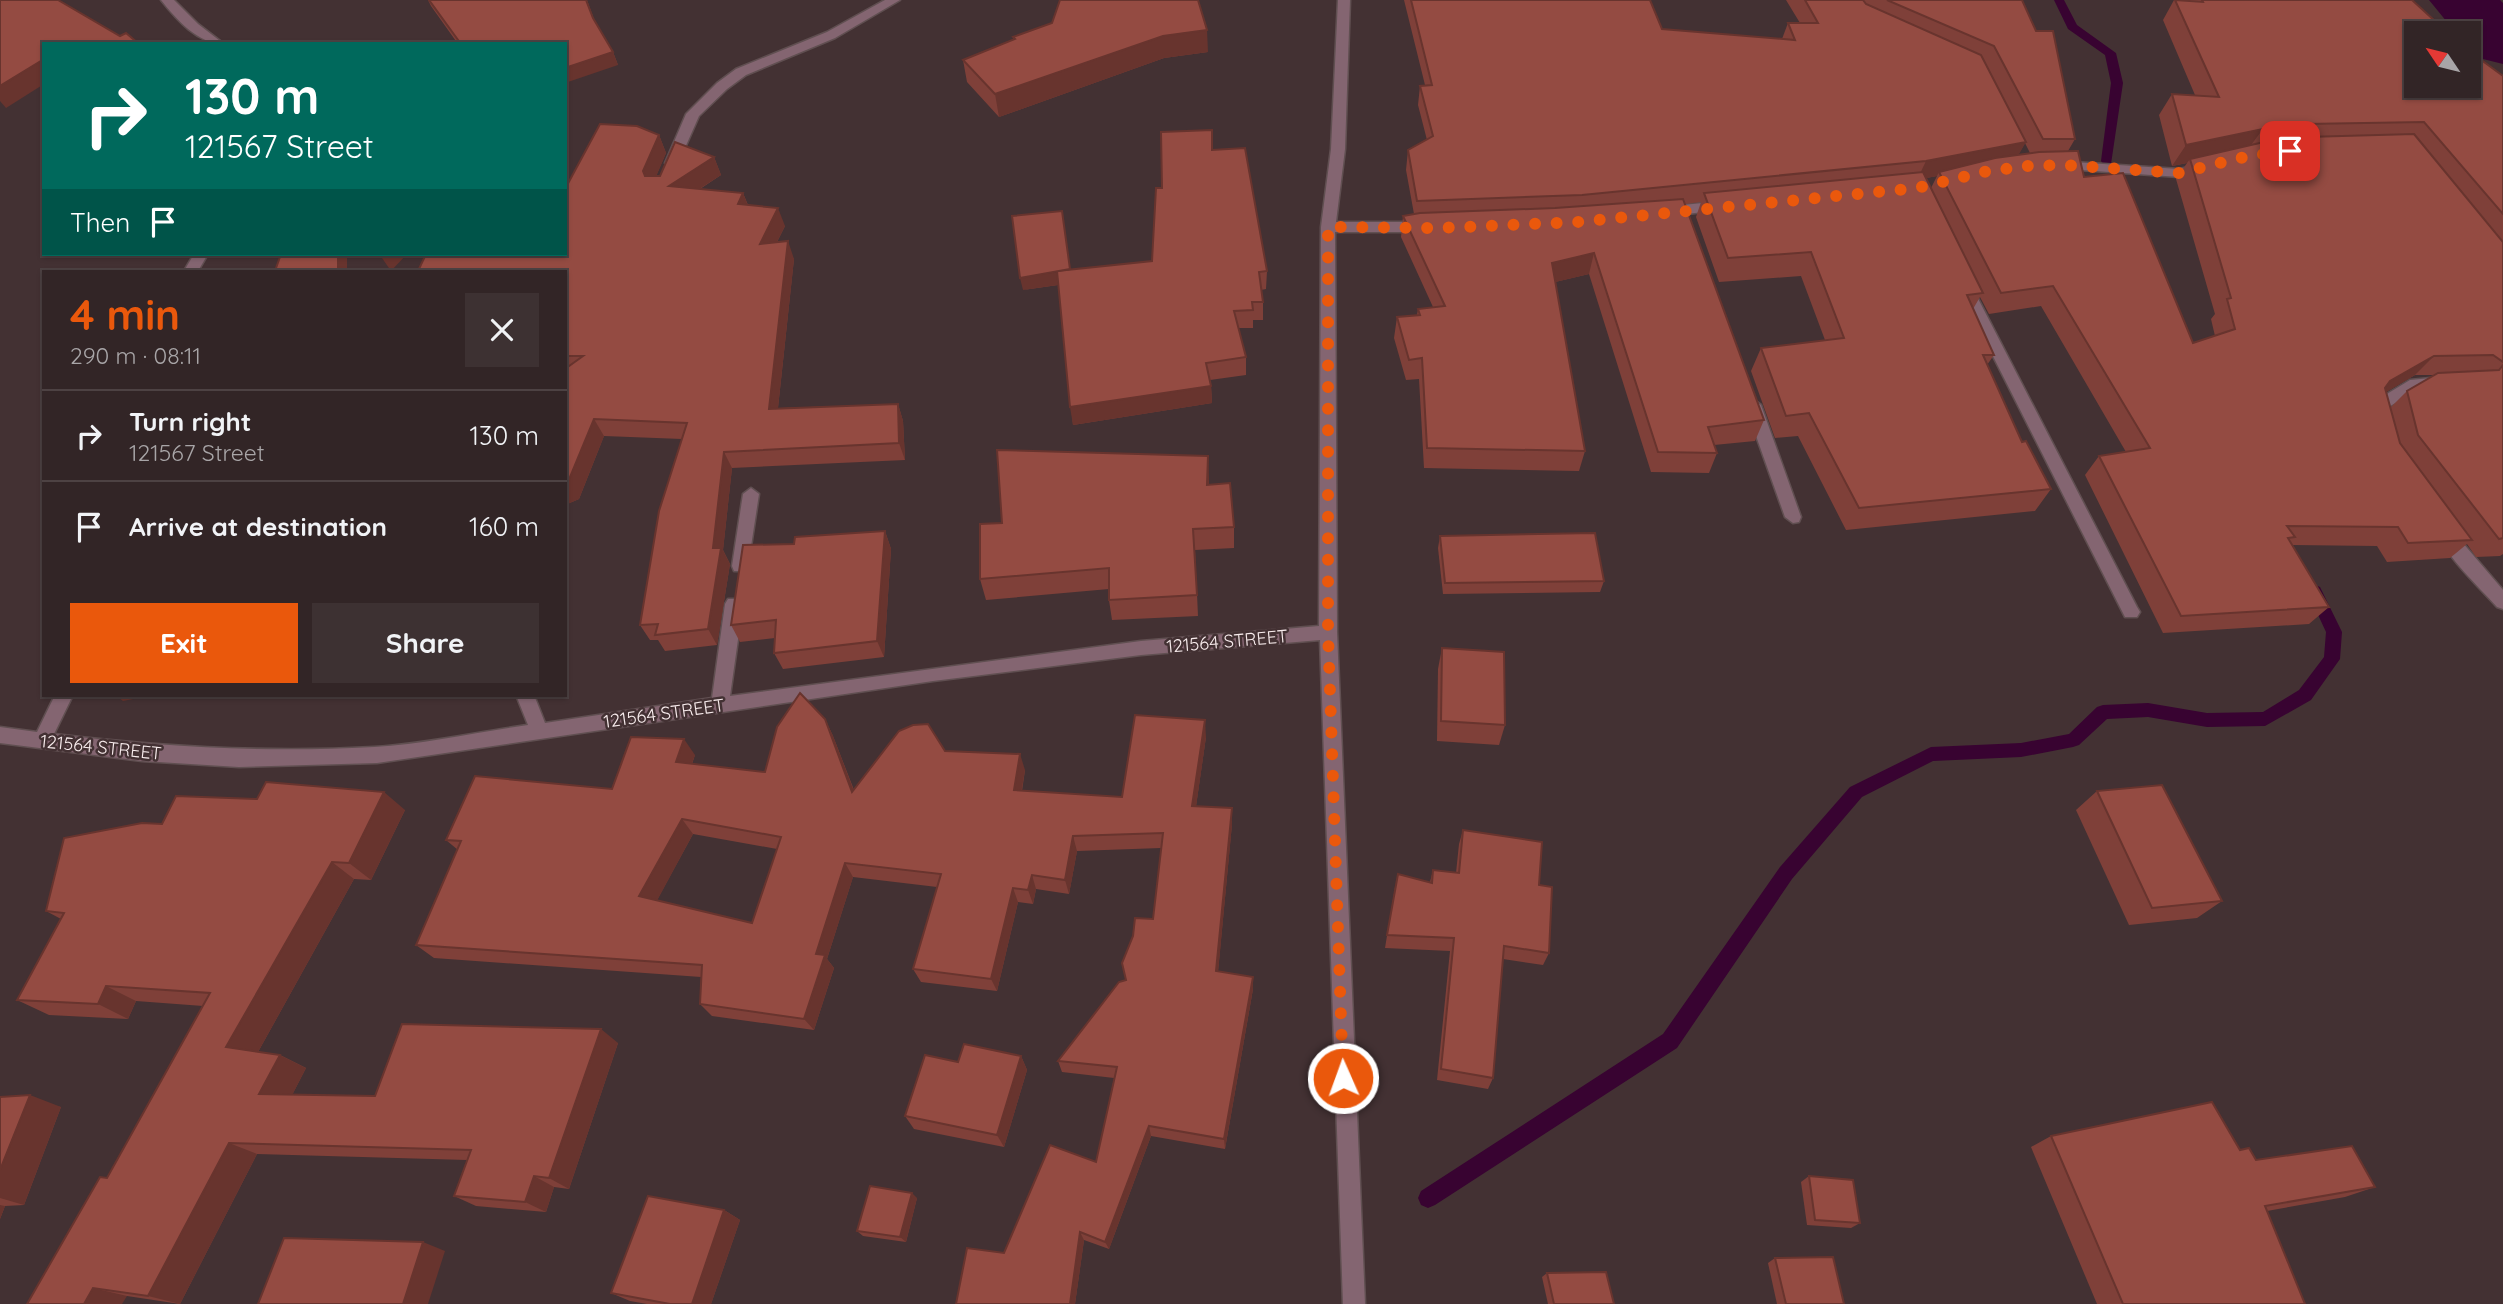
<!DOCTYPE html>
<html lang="en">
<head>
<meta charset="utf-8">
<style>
	:root { --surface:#322526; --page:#3d3132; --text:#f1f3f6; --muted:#a8a5a7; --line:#4d4243; --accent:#ea580c }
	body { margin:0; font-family:Quicksand,sans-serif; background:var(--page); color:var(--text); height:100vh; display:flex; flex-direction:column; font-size:26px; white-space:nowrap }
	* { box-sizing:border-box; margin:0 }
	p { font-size:23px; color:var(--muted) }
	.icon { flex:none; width:38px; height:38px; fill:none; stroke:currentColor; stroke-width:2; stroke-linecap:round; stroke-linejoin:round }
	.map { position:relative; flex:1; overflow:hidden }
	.side { position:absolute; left:42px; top:270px; width:525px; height:427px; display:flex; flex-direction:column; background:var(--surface); border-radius:0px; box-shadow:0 2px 5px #0004,0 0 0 2px var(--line) }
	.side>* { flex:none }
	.guide { position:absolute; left:42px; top:42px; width:525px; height:214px; border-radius:0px; box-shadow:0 2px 5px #0004,0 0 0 2px var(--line); background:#00695c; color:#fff; overflow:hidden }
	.needle { width:46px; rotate:305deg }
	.buttons { position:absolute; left:2404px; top:21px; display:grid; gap:14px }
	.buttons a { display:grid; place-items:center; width:77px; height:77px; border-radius:0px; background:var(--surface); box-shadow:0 2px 5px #0004,0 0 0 2px var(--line); font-size:35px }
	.pin { position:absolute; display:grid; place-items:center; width:60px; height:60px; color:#fff; margin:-30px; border-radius:14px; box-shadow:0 4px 10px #0006 }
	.me { position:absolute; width:77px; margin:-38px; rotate:358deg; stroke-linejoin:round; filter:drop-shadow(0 0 5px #0008) }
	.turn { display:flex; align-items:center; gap:24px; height:147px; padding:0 28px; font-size:32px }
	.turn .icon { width:91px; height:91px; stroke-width:2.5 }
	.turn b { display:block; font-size:49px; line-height:60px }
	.then { display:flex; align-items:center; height:66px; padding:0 28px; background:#0003; gap:14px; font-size:26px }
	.round { display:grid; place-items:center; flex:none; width:74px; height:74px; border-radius:0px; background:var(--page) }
	.overview { display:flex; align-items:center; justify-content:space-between; height:119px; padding:0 28px }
	h1 { font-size:42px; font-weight:800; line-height:52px; color:var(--accent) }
	.cta { display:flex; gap:14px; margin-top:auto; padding:14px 28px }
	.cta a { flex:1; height:80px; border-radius:0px; background:var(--accent); color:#fff; font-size:28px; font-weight:800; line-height:80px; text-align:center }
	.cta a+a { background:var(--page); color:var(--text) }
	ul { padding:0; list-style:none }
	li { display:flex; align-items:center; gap:21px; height:91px; padding:0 28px; border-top:2px solid var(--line) }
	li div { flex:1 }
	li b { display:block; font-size:26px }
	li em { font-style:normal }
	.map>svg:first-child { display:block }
</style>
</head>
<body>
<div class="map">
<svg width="2503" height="1304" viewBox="0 0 2503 1304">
	<rect width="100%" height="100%" fill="#433133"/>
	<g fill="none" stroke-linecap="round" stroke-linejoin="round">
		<!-- stream -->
		<g fill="#380331" fill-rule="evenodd">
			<polygon points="2054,0 2064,0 2077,25 2116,53 2123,83 2111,164 2103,164 2101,161 2111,83 2105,55 2068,29"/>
			<polygon points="2315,585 2320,587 2342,632 2340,659 2311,700 2265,726 2207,727 2148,717 2107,719 2079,745 2073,747 2021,757 1933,761 1862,797 1792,879 1677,1048 1435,1205 1428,1208 1421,1205 1418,1198 1421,1191 1663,1034 1780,867 1850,787 1931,747 2021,743 2069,734 2097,707 2103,705 2148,703 2207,713 2263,712 2299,690 2324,657 2326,632 2307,591 2310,587"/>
		</g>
		<!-- river -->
		<polygon fill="#380331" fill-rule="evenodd" points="2429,0 2500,0 2503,3 2503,64 2479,58 2469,47 2469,33 2456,33"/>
		<!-- minor casing -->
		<g stroke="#604f51" stroke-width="3">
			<g id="minor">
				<path d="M161,0H174L198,24L224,44C198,44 177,20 161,0Z"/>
				<polygon points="885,0 900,0 835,38 746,75 727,89 699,116 677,166 667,166 665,163 686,114 717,83 736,69 827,32"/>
				<path d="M1338,0H1350L1345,149L1336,222H1426L1433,227L1426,232H1335L1337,632L1365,1304H1343L1320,640L1141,655L933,681L377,763L239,767L142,761L0,743V727L37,732L55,695H73L54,734C162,747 265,753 374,747C425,744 477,732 528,725L516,695H534L545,723L712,698L725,604L728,599H740L743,604L730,696L1141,641L1319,626L1321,227L1331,149Z"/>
				<polygon points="2058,161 2179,169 2201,165 2208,169 2206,172 2179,177 2053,168 2051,165"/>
				<polygon points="1722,201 1727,203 1727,209 1663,217 1656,212 1663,207"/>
				<polygon points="194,254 208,254 198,271 184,271"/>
				<polygon points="1964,280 1971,285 2137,607 2140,612 2137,617 2125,617 1957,285"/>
				<polygon points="2441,377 2449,383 2446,387 2418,390 2385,409 2385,420 2373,420 2369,407 2372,403 2410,380"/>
				<polygon points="1753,399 1761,405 1801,517 1799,522 1793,523 1785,517 1745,405"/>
				<polygon points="751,488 759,494 748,566 746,571 734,571 732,566 743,494"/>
				<path d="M2444,526L2450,528L2503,590V609L2497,607C2476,584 2451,561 2436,533L2438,528Z"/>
			</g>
		</g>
		<!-- minor -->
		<use href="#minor" fill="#846571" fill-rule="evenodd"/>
	</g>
	<!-- wall -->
	<g fill="#7f4039" fill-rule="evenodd">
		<polygon points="428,0 587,0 595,22 613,52 618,65 565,44 458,44 431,6"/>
		<path d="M1404,0H1650L1662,29L1782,39L1788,23H1800L1786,0H2022L2075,139L2068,151L2193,343L2215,336L2211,319L2215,314L2176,179L2187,163L2172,166L2159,115L2172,94L2195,95L2163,20L2174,0H2412L2417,33L2503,76V554L2500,556L2476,557L2467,544L2450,558L2387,562L2377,546L2292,545L2329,607L2309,624L2163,633L2085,475L2099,456L2126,452L2041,306L1989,314L1980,297L1973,309L1994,355L1987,365L2022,442L2051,489L2035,511L1846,530L1798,436L1775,438L1751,371L1761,348L1825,340L1801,276L1719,282L1696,217L1701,202L1685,204L1764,420L1755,441L1714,445L1717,453L1709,473L1651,472L1589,274L1555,282L1585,451L1579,471L1424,468L1419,379L1406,380L1394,338L1397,317L1417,315L1418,309L1433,307L1401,237L1403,216L1414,214L1406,170L1408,150L1427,140L1418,105L1420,86L1425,85ZM2025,143L2030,153L2018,155ZM1937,176L1931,188L1926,178ZM2415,375H2435L2407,391L2390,408L2386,392Z"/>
		<polygon points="1013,37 1208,52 1164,58 999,117 967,82 963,60 1013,40"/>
		<polygon points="659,135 666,153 656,176 660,176 714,157 721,175 700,189 743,193 748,205 785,226 777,242 794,259 778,408 898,404 903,421 905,460 732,468 723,550 730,564 717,645 665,651 658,640 650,640 640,625 682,439 604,436 579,499 565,505 565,254"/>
		<polygon points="1213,150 1267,271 1266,289 1261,290 1263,302 1263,320 1253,320 1253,328 1238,328 1246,357 1246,375 1210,380 1211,386 1212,403 1073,425 1058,285 1023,290 1152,261 1162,188"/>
		<polygon points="1209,478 1209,484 1234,527 1234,548 1195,550 1198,616 1112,620 1109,600 1109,589 986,600 980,579 1002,523"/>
		<polygon points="885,531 891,549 884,657 783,669 774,653 775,638 740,642 731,625 794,544"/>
		<polygon points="1440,536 1604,581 1600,592 1443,594 1438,548"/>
		<polygon points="1442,648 1505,725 1499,745 1437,741 1438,669"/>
		<path d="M825,719L833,736L854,790L945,751L1025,770L1022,791L1122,797L1206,737L1196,806L1232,808V824L1218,971L1253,977V989L1225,1149L1151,1136L1109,1249L1084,1240L1075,1304H956L1004,1253L1096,1162L1114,1078L1062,1072L1058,1061L1126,980L1153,919L1161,848L1077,851L1069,894L1036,889L1033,904L1018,902L997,991L921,982L913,969L937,887L853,877L827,959L834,968L814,1030L712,1016L700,1004L701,977L434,958L416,945L458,850L446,840L612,789L695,755L692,764L765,772ZM693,834L777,849L752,923L657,900Z"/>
		<polygon points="2097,791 2222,901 2197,918 2129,925 2076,810"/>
		<polygon points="405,810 371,880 354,879 258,1052 280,1055 306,1068 292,1095 375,1096 618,1043 569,1189 554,1187 546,1212 476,1206 454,1196 467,1160 257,1154 180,1304 127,1296 28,1304 107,1178 203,1006 136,1001 128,1019 49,1015 17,1000 61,919 46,911 162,824"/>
		<polygon points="1463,830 1539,885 1549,953 1543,965 1503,959 1493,1078 1488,1089 1437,1080 1450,951 1385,948 1395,887 1430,882 1433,870 1456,873 1459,844"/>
		<polygon points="1021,1056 1027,1070 1004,1147 914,1129 905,1116 958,1062"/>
		<polygon points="0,1097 61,1107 24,1205 5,1206 0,1219"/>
		<polygon points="2051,1136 2240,1150 2256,1160 2375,1187 2345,1197 2267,1211 2305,1304 2097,1304 2031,1147"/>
		<polygon points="1809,1176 1860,1223 1851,1228 1807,1225 1801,1182"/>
		<polygon points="917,1198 906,1242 863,1236 857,1231"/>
		<polygon points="724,1210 740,1220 711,1304 647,1304 630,1301 611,1293"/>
		<polygon points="1775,1258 1844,1304 1777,1304 1768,1263"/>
		<polygon points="1547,1273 1614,1304 1548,1304 1542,1277"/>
	</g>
	<!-- shaded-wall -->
	<g fill="#68342e">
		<polygon points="1207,30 1208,52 1164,58 999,117 995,94 1163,36"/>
		<polygon points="613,52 618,65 565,83 565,68"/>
		<polygon points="44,59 44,84 6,108 0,101 0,86"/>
		<polygon points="2263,129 2248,149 2190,159 2187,163 2172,166 2186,145"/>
		<polygon points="659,135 666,153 651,189 643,171"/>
		<polygon points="2026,142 2015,161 1939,172 1937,176 1917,180 1926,161"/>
		<polygon points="714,157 721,175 676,204 669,186"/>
		<polygon points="743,193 750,211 738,204"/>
		<polygon points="778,208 785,226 767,262 760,244"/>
		<polygon points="788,241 794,259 776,426 769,409"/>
		<polygon points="1594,253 1589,274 1547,284 1552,263"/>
		<rect x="338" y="254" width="9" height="17"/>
		<polygon points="386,254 407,254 391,271 382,258"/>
		<polygon points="1070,270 1072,283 1023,290 1020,278"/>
		<polygon points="2434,356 2415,375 2371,401 2390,381"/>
		<polygon points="1211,386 1212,403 1073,425 1070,407"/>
		<polygon points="898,404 903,421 905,460 899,443"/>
		<polygon points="594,419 604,436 579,499 565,505 565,483"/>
		<polygon points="724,452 732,468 723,550 730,564 717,645 708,629 713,548"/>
		<polygon points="1208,456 1209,478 1208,506 1207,485"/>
		<polygon points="885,531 891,549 884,657 877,641"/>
		<polygon points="115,695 154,695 123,701"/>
		<polygon points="825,719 833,736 860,807 852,792"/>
		<polygon points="1205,720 1206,737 1194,821 1192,806"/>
		<polygon points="684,739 695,755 687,777 676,762"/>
		<polygon points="1020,754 1025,770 1019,806 1014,790"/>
		<polygon points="384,792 405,810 371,880 349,863"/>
		<polygon points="1232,808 1232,824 1217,984 1216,971"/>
		<polygon points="682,819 693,834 652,910 639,896"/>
		<polygon points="1073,836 1077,851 1069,894 1065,880"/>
		<polygon points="332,862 354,879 253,1061 226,1047"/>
		<polygon points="845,863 853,877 827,959 834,968 814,1030 804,1019 816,954"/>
		<polygon points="1032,875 1036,889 1033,904 1028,890"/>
		<polygon points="1013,888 1018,902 997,991 991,979"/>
		<polygon points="1253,977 1253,989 1225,1149 1224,1139"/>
		<polygon points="106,986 136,1001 128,1019 98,1004"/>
		<polygon points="601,1029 618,1043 569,1189 549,1178"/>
		<polygon points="280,1055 306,1068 286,1107 259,1094"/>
		<polygon points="1021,1056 1027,1070 1004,1147 997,1135"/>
		<polygon points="30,1095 61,1107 24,1205 0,1198 0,1170"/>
		<polygon points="1149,1126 1151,1136 1109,1249 1105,1242"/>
		<polygon points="229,1143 257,1154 180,1304 148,1296"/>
		<polygon points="534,1176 554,1187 546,1212 525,1202"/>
		<polygon points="912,1193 917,1198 906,1242 900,1237"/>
		<polygon points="0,1205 5,1206 0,1219"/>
		<polygon points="724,1210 740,1220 711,1304 692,1304"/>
		<polygon points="1080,1232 1084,1240 1075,1304 1070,1304"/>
		<polygon points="423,1242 445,1251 428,1304 403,1304"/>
		<polygon points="93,1288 127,1296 122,1304 84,1304"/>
	</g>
	<!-- building -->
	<g fill="#944b42" stroke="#68342e" stroke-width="2" fill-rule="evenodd">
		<polygon points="0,0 58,0 120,36 126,33 139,44 44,44 44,59 0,86"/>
		<polygon points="429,0 586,0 593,18 613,52 565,68 565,44 461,44"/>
		<polygon points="1060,0 1198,0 1207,30 1163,36 995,94 963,60 1015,39 1013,37 1052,23"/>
		<polygon points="1411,0 1650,0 1662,29 1795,40 1788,23 1818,23 1805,0 1863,0 1866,4 1981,55 2026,142 1926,161 1582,195 1417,201 1408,150 1433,136 1420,86 1432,85"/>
		<polygon points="1887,0 2022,0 2036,31 2053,31 2075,139 2043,139 1994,46"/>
		<polygon points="2175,0 2203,2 2202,0 2412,0 2448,33 2417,33 2417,86 2469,86 2469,51 2503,76 2503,214 2424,122 2305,124 2263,129 2186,145 2172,94 2219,97"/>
		<polygon points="600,124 637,126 659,135 643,171 645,176 660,176 675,142 714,157 669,186 743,193 738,204 778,208 760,244 788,241 769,409 898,404 899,443 724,452 713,548 721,548 708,629 655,635 658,624 640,625 659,511 687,423 594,419 568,482 565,483 565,369 583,356 565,356 565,271 418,271 426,254 565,254 565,189"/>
		<polygon points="1212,130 1212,150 1245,148 1267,271 1259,272 1263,302 1252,302 1253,310 1234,311 1246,357 1206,363 1211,386 1070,407 1057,271 1152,261 1156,188 1162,188 1161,132"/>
		<polygon points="2414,134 2503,242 2503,362 2493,355 2434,356 2390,381 2385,388 2400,443 2472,540 2408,543 2398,527 2287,526 2295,537 2288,538 2329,607 2181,616 2099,456 2150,448 2053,286 2001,293 1939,172 1995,158 2039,152 2075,151 2078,151 2084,177 2123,173 2193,343 2235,329 2227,299 2231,298 2190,159 2264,142 2306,137"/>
		<polygon points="1923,172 1983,293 1967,295 1994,355 1983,355 2022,442 2026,441 2051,489 1859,508 1809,413 1786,416 1761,348 1844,338 1811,252 1728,258 1704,193"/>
		<polygon points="1683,199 1764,420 1708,427 1717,453 1658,452 1594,253 1552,263 1585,451 1427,448 1422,358 1409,360 1397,317 1420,315 1418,309 1445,306 1403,216 1420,213 1555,208"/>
		<polygon points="1062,211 1070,269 1020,278 1012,216"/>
		<polygon points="281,254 338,254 338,271 275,271"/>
		<polygon points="2503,365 2503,538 2499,539 2418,435 2407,391 2438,373 2499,370"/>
		<polygon points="997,450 1208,456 1207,485 1230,483 1234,527 1193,529 1197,595 1109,600 1109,568 980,579 980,524 1002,523"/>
		<polygon points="885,531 877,641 774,653 776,620 731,625 743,545 794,544 795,537"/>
		<polygon points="1595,533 1604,581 1445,583 1440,536"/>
		<polygon points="1442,648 1504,652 1505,725 1441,721"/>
		<path d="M800,693L825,719L852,792L899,731L913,725L928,724L945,751L1020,754L1014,790L1122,797L1135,715L1205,720L1192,806L1232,808L1216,971L1253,977L1224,1139L1149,1126L1105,1242L1080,1232L1070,1304H956L967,1248L1004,1253L1050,1145L1096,1162L1117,1067L1058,1061L1119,982L1126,980L1122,963L1133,936L1135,918L1153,919L1163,833L1073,836L1065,880L1032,875L1028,890L1013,888L991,979L913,969L941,874L845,863L816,954L825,955L804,1019L700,1004L702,965L416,945L461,841L446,840L475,776L612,789L631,737L684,739L676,762L765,772L777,727ZM682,819L781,837L752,923L639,896Z"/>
		<polygon points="266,782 384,792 349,863 332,862 226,1047 280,1055 259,1094 375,1096 402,1024 601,1029 549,1178 534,1176 525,1202 454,1196 471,1150 229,1143 148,1296 93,1288 84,1304 27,1304 100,1177 107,1178 210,993 106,986 98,1004 17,1000 64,913 46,911 64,838 142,823 162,824 176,796 257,799"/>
		<polygon points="2162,785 2222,901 2152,908 2097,791"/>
		<polygon points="1463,830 1542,842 1539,885 1552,887 1549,953 1504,946 1493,1078 1441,1069 1454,938 1387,935 1398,874 1432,883 1433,870 1459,873"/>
		<polygon points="964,1044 1021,1056 997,1135 905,1116 925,1055 958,1062"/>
		<polygon points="30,1095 0,1170 0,1097"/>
		<polygon points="2212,1102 2240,1150 2249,1148 2256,1160 2352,1146 2375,1187 2265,1206 2305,1304 2123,1304 2051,1136"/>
		<polygon points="1809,1176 1853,1180 1860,1223 1815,1220"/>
		<polygon points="870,1186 912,1193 900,1237 857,1231"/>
		<polygon points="648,1196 724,1210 692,1304 670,1304 611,1293"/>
		<polygon points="284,1238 423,1242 403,1304 258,1304"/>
		<polygon points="1833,1257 1844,1304 1786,1304 1775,1258"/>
		<polygon points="1606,1272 1614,1304 1554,1304 1547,1273"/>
	</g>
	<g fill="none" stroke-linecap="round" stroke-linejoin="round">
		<!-- route -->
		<polyline stroke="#ea580c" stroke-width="12" stroke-dasharray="0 21.6" points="1343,1078 1328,632 1328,227 1439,228 1577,222 1917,188 1984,172 2027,166 2063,165 2179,173 2249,156 2290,151"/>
	</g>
	<g text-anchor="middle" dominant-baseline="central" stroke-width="5" stroke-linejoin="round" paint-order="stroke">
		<!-- street labels -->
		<g font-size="18" fill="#f7ebec" stroke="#433133">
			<text transform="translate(1227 641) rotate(-5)">121564 STREET</text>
			<text transform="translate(664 713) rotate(-8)">121564 STREET</text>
			<text transform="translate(101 747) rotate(6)">121564 STREET</text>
		</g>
	</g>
</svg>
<div class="buttons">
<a><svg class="needle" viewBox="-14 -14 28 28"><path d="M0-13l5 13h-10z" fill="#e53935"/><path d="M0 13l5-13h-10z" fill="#a8a5a7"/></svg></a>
</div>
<div class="pin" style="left:2290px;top:151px;background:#d93025"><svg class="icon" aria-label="arrive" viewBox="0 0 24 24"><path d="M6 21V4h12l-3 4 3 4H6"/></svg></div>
<svg class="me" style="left:1343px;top:1078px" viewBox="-20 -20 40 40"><circle r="17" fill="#ea580c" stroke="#fff" stroke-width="3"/><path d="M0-11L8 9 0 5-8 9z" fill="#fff"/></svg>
<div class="guide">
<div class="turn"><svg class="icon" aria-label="right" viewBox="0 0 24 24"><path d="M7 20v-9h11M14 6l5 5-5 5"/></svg><div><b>130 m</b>121567 Street</div></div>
<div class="then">Then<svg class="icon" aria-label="arrive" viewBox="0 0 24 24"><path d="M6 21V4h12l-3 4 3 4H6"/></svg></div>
</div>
<section class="side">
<div class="overview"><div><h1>4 min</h1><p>290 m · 08:11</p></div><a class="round"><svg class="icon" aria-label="close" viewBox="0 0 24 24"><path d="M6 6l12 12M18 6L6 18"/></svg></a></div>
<ul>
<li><svg class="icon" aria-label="right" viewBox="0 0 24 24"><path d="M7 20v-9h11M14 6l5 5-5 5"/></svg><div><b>Turn right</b><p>121567 Street</p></div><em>130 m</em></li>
<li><svg class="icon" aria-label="arrive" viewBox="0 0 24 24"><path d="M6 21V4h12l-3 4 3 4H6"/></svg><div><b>Arrive at destination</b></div><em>160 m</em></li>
</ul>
<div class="cta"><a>Exit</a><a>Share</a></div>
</section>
</div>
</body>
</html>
